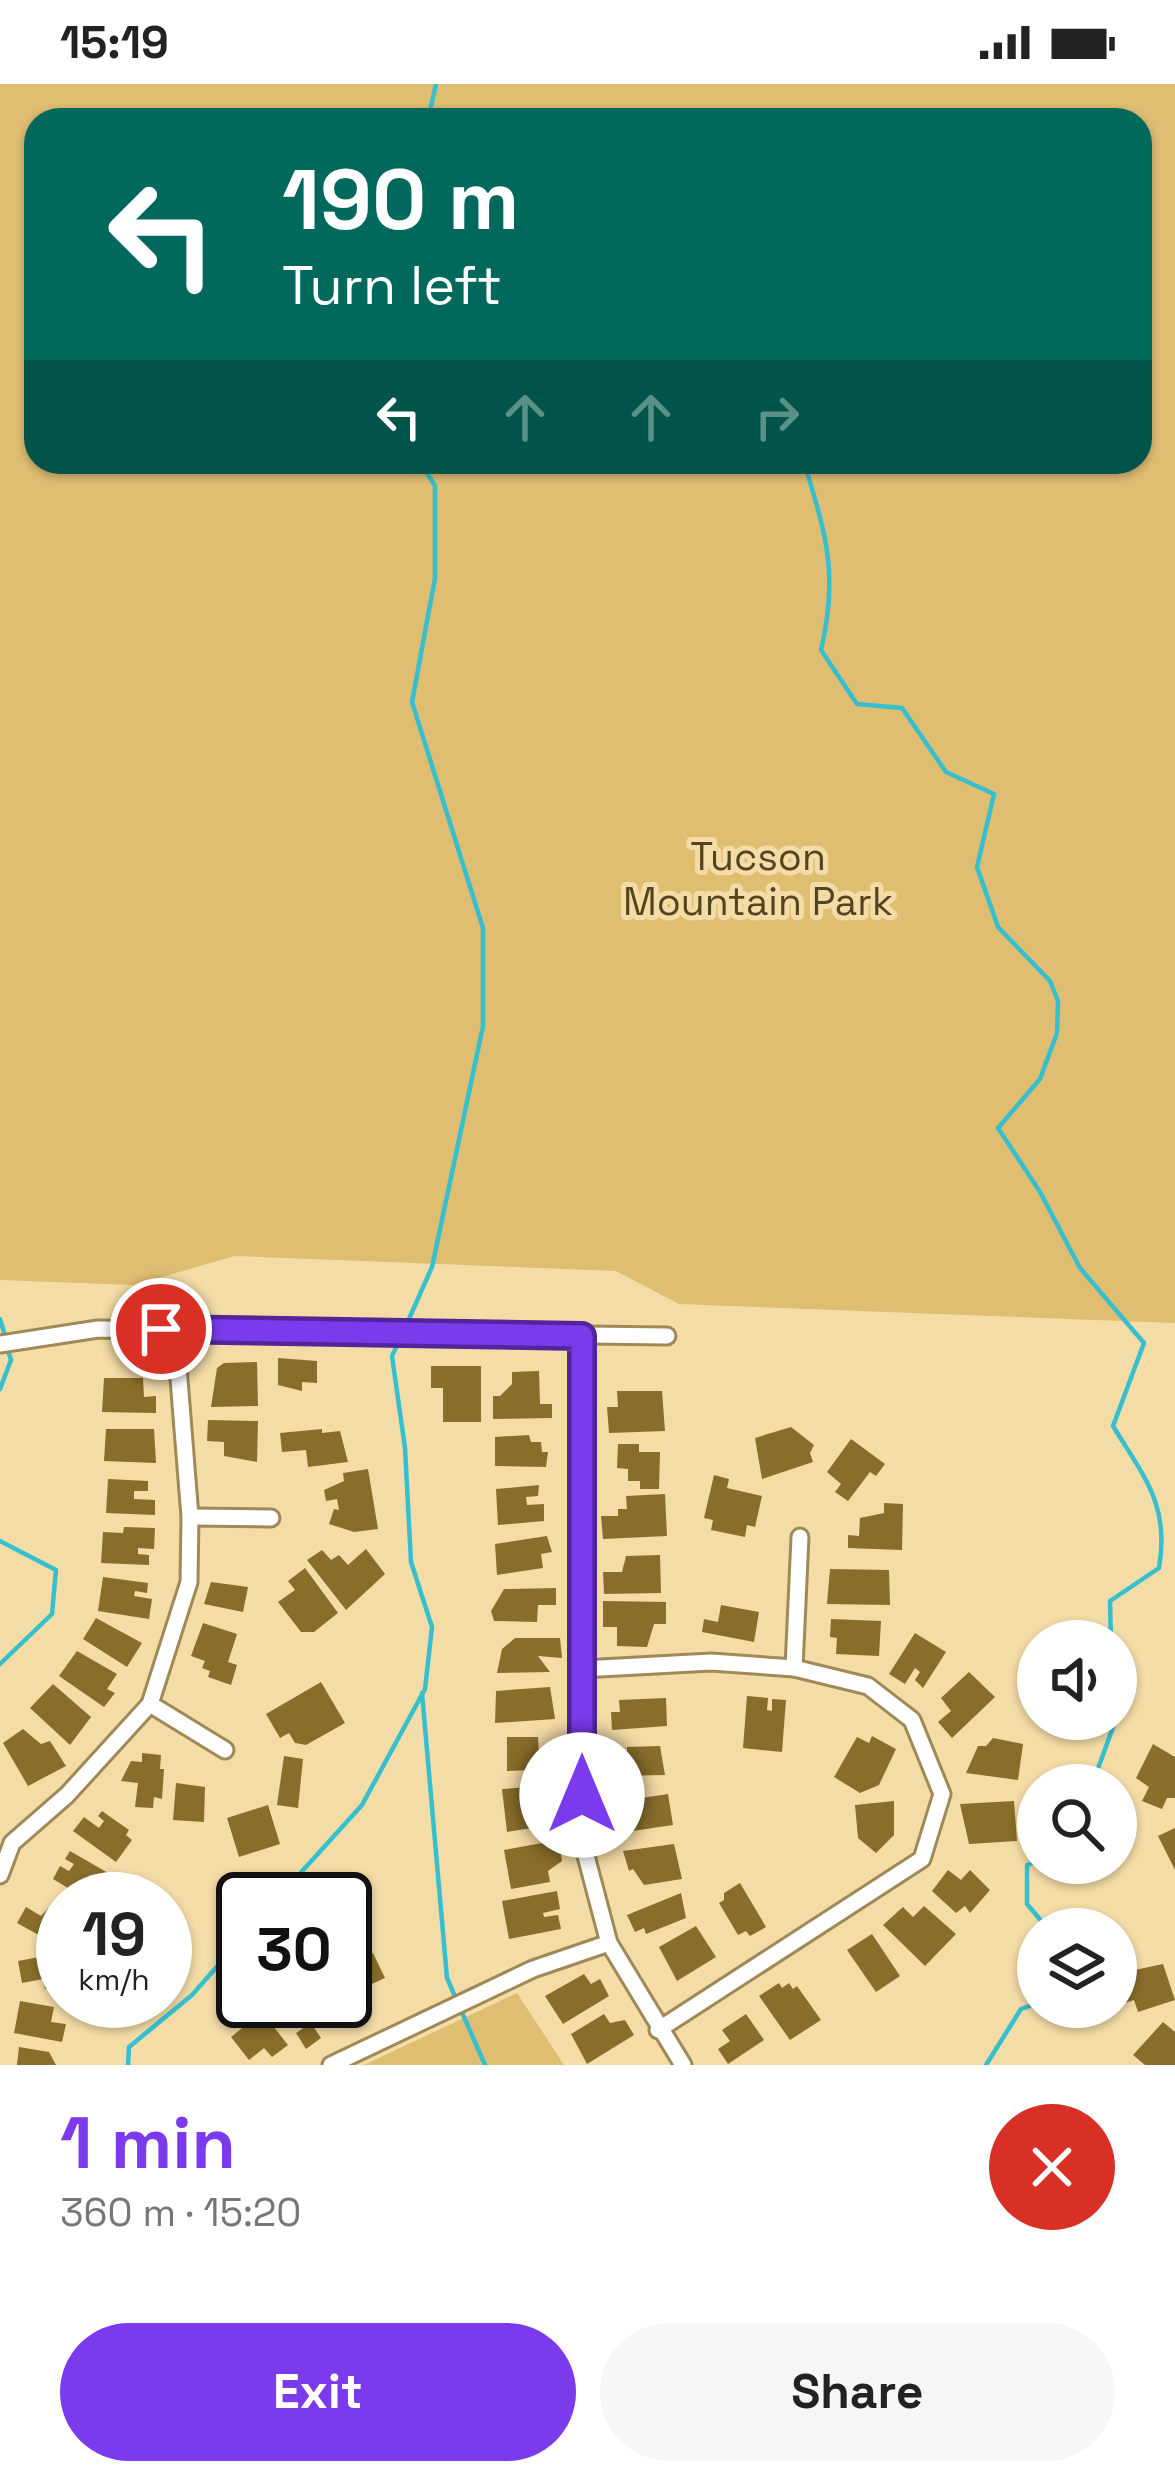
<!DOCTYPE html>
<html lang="en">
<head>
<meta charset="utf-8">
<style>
	:root { --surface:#fff; --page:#f6f6f6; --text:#222; --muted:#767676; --accent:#7c3aed }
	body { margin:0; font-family:"Space Grotesk",sans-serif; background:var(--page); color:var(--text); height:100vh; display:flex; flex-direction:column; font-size:45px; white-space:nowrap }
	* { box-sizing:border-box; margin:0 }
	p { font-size:39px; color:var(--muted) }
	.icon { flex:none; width:66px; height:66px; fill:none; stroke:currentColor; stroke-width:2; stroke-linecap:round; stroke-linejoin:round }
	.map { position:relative; height:1981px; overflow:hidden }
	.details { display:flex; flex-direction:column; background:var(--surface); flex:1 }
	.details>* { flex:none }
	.top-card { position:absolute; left:24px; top:24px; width:1128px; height:366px; border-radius:36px; box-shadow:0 3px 9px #0004; background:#00695c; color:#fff; overflow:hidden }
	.controls { position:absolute; left:1017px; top:1536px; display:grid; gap:24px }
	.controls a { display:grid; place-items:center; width:120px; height:120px; border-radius:50%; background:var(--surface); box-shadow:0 3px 9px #0004; font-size:60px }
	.speed { position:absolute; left:36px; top:1788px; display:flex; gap:24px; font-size:60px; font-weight:700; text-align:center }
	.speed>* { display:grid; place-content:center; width:156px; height:156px; border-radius:50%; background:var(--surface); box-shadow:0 3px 9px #0004; line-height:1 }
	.speed small { font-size:30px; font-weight:400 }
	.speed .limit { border:6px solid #111; border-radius:18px; background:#fff; color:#111 }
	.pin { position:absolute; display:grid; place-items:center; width:102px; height:102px; color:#fff; margin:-51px; border:6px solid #fff; border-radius:50%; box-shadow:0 3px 12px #0007 }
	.me { position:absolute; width:132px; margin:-66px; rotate:0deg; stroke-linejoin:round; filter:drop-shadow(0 0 9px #0008) }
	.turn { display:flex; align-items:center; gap:42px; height:252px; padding:0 60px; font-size:54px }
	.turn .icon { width:156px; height:156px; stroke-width:2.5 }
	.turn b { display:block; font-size:84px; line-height:102px }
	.lanes { display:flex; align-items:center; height:114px; padding:0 60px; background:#0003; justify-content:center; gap:60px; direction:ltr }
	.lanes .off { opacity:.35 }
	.round { display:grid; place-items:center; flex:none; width:126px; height:126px; border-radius:63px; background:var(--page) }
	.headline { display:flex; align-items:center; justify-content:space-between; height:204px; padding:0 60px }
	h1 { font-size:72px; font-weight:700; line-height:90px; color:var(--accent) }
	.button { display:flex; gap:24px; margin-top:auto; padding:24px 60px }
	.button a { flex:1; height:138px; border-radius:72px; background:var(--accent); color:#fff; font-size:48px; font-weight:700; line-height:138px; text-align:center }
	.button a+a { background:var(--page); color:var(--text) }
	.status { display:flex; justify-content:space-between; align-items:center; height:84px; padding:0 60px; background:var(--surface); direction:ltr }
	.status svg { height:33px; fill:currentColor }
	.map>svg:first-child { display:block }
</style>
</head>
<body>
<div class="status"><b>15:19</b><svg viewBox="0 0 49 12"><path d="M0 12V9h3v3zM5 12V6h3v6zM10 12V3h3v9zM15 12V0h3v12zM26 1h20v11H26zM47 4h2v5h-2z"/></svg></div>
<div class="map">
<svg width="1175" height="1981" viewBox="0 0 1175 1981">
	<rect width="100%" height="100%" fill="#f4dca7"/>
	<!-- green -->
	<g fill="#dfbd71" fill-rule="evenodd">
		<path d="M0,0H1175V1239L679,1220L616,1187L235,1172L134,1201L0,1196ZM36,36H1140V378H36Z"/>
		<polygon points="517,1909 564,1981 364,1981"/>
	</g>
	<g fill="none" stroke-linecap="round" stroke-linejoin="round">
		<!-- stream -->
		<g stroke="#36bfce" stroke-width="4.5">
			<polyline points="428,36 436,0"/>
			<path d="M804,378C826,451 839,490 821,566L857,620L902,624L946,688L994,710L977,783L998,843L1050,897L1058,917L1057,949L1040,995L998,1044L1040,1108L1080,1184L1144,1259L1113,1342C1144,1393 1170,1421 1159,1484L1110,1517L1111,1557"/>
			<polyline points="0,1235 5,1252"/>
			<polyline points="405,1244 432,1183 483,942 483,844 412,618 435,494 435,402 420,378"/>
			<polyline points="0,1305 11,1276 7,1263"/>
			<polyline points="0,1457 56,1486 52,1530 0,1580"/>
			<polyline points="422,1609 447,1894 485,1981"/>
			<polyline points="1092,1701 1116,1635"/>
			<polyline points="1038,1777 1027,1781 1027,1820 1048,1845"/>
			<polyline points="277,1815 362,1721 425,1605 432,1543 411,1478 405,1364 392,1272 400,1255"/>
			<polyline points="128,1981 129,1963 192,1911 243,1853"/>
			<polyline points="986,1981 1021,1925 1038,1919"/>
		</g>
	</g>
	<!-- building -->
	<g fill="#896d2a">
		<polygon points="278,1274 317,1277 317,1299 302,1298 302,1307 278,1301"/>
		<polygon points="257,1278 258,1322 211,1323 217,1284 224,1279"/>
		<polygon points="431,1282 481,1282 481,1338 443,1338 443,1304 431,1304"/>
		<polygon points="539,1287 540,1320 552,1320 552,1334 493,1335 493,1312 500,1312 512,1300 512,1288"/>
		<polygon points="104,1294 143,1294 144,1313 156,1312 156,1329 102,1328"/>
		<polygon points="617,1307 662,1307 665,1347 609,1349 607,1323 618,1323"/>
		<polygon points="208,1336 258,1337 257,1378 224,1372 224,1358 207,1357"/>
		<polygon points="791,1343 814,1361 810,1369 813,1378 762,1395 755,1354"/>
		<polygon points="106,1345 154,1345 156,1379 104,1377"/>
		<polygon points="322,1345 322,1349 340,1347 348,1378 308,1383 306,1366 282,1368 280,1349"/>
		<polygon points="529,1351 531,1358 541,1358 542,1368 548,1368 546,1383 495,1382 495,1353"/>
		<polygon points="851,1355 885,1380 876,1392 870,1388 848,1417 835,1408 841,1400 827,1388"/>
		<polygon points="618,1360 639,1360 639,1368 660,1368 659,1405 640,1405 640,1397 628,1397 628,1385 617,1384"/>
		<polygon points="368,1385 378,1445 354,1448 329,1440 334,1425 339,1426 337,1415 326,1417 324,1406 344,1397 343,1389"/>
		<polygon points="714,1391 729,1395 727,1404 762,1412 755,1443 747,1441 745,1453 711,1446 713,1436 704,1434"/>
		<polygon points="108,1395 148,1397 148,1407 134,1407 134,1415 155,1416 155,1431 106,1429"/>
		<polygon points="539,1401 538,1412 526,1413 527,1421 544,1420 544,1437 498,1441 496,1405"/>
		<polygon points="665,1410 667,1452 603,1455 601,1432 618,1432 618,1425 627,1425 626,1412"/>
		<polygon points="884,1419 903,1420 902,1466 848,1464 848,1451 859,1452 860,1434 884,1429"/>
		<polygon points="124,1443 155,1444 154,1465 138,1464 138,1470 149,1471 149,1481 101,1479 103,1448 123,1449"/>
		<polygon points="547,1452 552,1468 541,1470 543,1484 497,1491 495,1460"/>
		<polygon points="366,1465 385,1490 346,1526 307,1476 322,1466 331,1476 339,1471 348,1481"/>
		<polygon points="660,1471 661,1509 604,1510 603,1488 622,1488 626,1472"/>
		<polygon points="305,1484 338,1529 314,1548 301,1548 278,1518 295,1506 288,1497"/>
		<polygon points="830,1485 889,1486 890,1521 827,1520"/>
		<polygon points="103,1493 148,1499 147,1509 135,1507 134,1512 152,1515 149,1535 98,1527"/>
		<polygon points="211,1498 248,1503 243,1528 204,1520"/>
		<polygon points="556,1504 556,1521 538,1521 537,1538 494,1537 491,1527 504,1505"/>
		<polygon points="603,1517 666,1518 666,1540 654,1540 647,1563 617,1562 617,1543 603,1543"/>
		<polygon points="721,1521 759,1528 754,1558 702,1548 704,1535 718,1538"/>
		<polygon points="96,1534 142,1559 127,1583 83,1555"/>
		<polygon points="831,1535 881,1537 879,1572 836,1570 837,1554 830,1553"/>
		<polygon points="203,1539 237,1550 228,1578 237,1581 231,1601 208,1593 210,1587 202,1584 205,1577 191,1572"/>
		<polygon points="915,1549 946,1568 923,1604 915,1596 920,1588 915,1584 905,1600 889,1590"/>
		<polygon points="515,1554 560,1554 562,1574 538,1572 550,1588 497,1589 502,1565"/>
		<polygon points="77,1567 117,1590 107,1605 115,1609 104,1623 59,1592"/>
		<polygon points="969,1588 995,1613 952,1654 938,1638 951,1627 941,1614"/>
		<polygon points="321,1598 345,1639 306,1661 295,1659 289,1649 280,1654 266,1630"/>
		<polygon points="53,1600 91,1633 70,1661 30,1624"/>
		<polygon points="550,1603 555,1635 495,1639 496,1607"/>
		<polygon points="747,1612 768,1614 767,1626 772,1627 772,1615 786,1616 782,1668 743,1664"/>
		<polygon points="666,1614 667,1642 612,1646 611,1628 620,1628 619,1616"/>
		<polygon points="23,1645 41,1660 50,1657 66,1682 28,1702 3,1659"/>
		<polygon points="872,1652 896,1665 879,1701 860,1709 834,1693 857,1653 869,1659"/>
		<polygon points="507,1653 538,1653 539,1672 557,1672 556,1685 507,1687"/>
		<polygon points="993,1654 1023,1660 1018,1696 966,1689 978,1662 986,1662"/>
		<polygon points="1153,1660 1175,1673 1175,1714 1167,1714 1162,1725 1142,1717 1149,1703 1136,1694"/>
		<polygon points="660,1662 665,1691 611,1692 611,1674 627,1669 627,1663"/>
		<polygon points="142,1669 161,1671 160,1685 164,1685 162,1715 154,1713 153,1724 135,1723 138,1699 121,1697 131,1677 142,1678"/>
		<polygon points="284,1672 303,1675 298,1724 277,1721"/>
		<polygon points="176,1699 205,1703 204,1738 173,1736"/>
		<polygon points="544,1702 547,1720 563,1719 564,1739 507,1748 502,1705"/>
		<polygon points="668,1710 673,1741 626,1748 623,1732 615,1733 615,1718"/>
		<polygon points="894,1717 894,1751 876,1769 858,1754 855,1721"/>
		<polygon points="1014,1717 1017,1757 969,1760 960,1720"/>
		<polygon points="268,1721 280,1760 239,1773 227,1734"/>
		<polygon points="102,1727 129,1746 126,1751 132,1756 116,1778 73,1747 84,1733 99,1744 104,1737 98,1732"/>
		<polygon points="1175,1744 1175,1786 1158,1752"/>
		<polygon points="559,1756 562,1777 548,1787 550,1798 511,1805 504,1766"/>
		<polygon points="674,1760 682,1795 644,1801 633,1785 629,1787 623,1767"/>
		<polygon points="70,1767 115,1793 102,1815 86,1815 53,1795 60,1782 69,1787 74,1780 65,1775"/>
		<polygon points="948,1786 961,1796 970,1786 990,1806 970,1829 965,1822 956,1829 932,1807"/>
		<polygon points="740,1799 766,1843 750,1852 746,1847 738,1851 719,1819 724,1816 724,1809"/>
		<polygon points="557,1807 560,1825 543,1829 544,1833 558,1831 561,1845 509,1855 502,1817"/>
		<polygon points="681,1809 686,1834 646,1850 644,1844 635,1848 627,1831"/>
		<polygon points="53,1819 63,1824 63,1846 55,1860 17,1839 26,1823 41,1832"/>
		<polygon points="924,1822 956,1850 925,1882 883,1841 903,1823 913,1833"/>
		<polygon points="696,1842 716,1873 677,1897 659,1863"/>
		<polygon points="872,1850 900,1892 876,1908 847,1866"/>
		<polygon points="356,1868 364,1873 373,1869 385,1894 363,1904 371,1921 358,1926 353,1916 359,1913 345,1881 345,1873"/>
		<polygon points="50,1871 56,1903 45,1905 43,1895 22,1899 18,1877"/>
		<polygon points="1163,1880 1175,1916 1138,1928 1134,1916 1125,1919 1116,1890"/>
		<polygon points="584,1890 591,1900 600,1895 609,1912 563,1940 545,1912"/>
		<polygon points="779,1899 782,1904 789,1899 793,1905 797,1902 821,1936 790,1956 759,1912"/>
		<polygon points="20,1917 54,1923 51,1938 66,1940 62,1958 14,1949"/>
		<polygon points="283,1917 318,1917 288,1938 276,1922"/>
		<polygon points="262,1928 288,1961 272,1973 264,1964 249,1976 231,1953"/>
		<polygon points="604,1930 610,1939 625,1936 634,1951 587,1980 571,1950"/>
		<polygon points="746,1930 764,1956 728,1980 718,1965 730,1957 722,1946"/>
		<polygon points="1163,1938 1175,1948 1175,1981 1145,1981 1133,1971"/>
		<polygon points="311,1939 321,1954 306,1965 296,1949"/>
		<polygon points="19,1963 49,1968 56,1981 17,1981"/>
	</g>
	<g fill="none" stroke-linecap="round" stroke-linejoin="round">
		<!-- minor casing -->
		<g stroke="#9f8956" stroke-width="21">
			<g id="minor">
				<polyline points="582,1252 581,1753 609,1859 683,1981"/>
				<polyline points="0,1260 98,1245 667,1252"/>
				<polyline points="190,1433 271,1434"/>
				<polyline points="794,1584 800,1453"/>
				<polyline points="582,1585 711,1578 794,1584 868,1602 912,1636 942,1710 922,1775 658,1946"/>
				<polyline points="150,1620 225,1666"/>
				<polyline points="0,1791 12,1759 67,1711 150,1620 189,1498 190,1433 175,1245"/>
				<polyline points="331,1981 533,1885 609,1859"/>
			</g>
		</g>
		<!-- minor -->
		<use href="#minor" stroke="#fff" stroke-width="15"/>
	</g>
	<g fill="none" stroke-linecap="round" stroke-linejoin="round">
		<!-- route casing -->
		<g stroke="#51269a" stroke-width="30">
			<polyline id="route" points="161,1245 582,1252 582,1711"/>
		</g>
		<!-- route -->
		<use href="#route" stroke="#7c3aed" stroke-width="21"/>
	</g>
	<g text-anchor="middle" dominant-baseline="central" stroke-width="10" stroke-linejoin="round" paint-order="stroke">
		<!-- park labels -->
		<g font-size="39" fill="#54441f" stroke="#f4dca7">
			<text x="758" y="772">Tucson<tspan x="758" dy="45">Mountain Park</tspan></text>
		</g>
	</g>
</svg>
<div class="controls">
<a><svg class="icon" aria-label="sound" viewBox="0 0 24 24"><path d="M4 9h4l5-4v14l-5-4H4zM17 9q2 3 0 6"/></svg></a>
<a><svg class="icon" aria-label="search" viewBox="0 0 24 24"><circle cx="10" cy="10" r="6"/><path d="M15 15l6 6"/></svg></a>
<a><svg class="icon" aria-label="layers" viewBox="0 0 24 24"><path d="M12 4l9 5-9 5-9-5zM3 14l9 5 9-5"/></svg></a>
</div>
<div class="speed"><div>19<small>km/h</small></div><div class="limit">30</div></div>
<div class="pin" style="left:161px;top:1245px;background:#d93025"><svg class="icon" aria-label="arrive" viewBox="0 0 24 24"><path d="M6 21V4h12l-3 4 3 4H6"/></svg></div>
<svg class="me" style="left:582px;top:1711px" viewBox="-20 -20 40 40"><circle r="19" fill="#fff"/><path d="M0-13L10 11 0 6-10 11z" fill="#7c3aed"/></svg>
<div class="top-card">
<div class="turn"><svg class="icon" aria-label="left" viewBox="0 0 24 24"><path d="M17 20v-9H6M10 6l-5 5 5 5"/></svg><div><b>190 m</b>Turn left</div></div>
<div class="lanes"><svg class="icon" aria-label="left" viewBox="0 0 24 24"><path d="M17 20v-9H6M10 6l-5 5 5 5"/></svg><svg class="icon off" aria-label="ahead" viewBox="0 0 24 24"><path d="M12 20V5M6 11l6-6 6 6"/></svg><svg class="icon off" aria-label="ahead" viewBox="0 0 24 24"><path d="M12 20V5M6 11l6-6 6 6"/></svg><svg class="icon off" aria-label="right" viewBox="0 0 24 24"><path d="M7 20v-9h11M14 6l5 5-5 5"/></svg></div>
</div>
</div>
<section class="details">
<div class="headline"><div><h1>1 min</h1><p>360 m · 15:20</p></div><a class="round" style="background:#d93025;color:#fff"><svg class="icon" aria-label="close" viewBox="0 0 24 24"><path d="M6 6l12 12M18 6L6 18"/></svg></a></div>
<div class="button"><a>Exit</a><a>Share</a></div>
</section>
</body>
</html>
